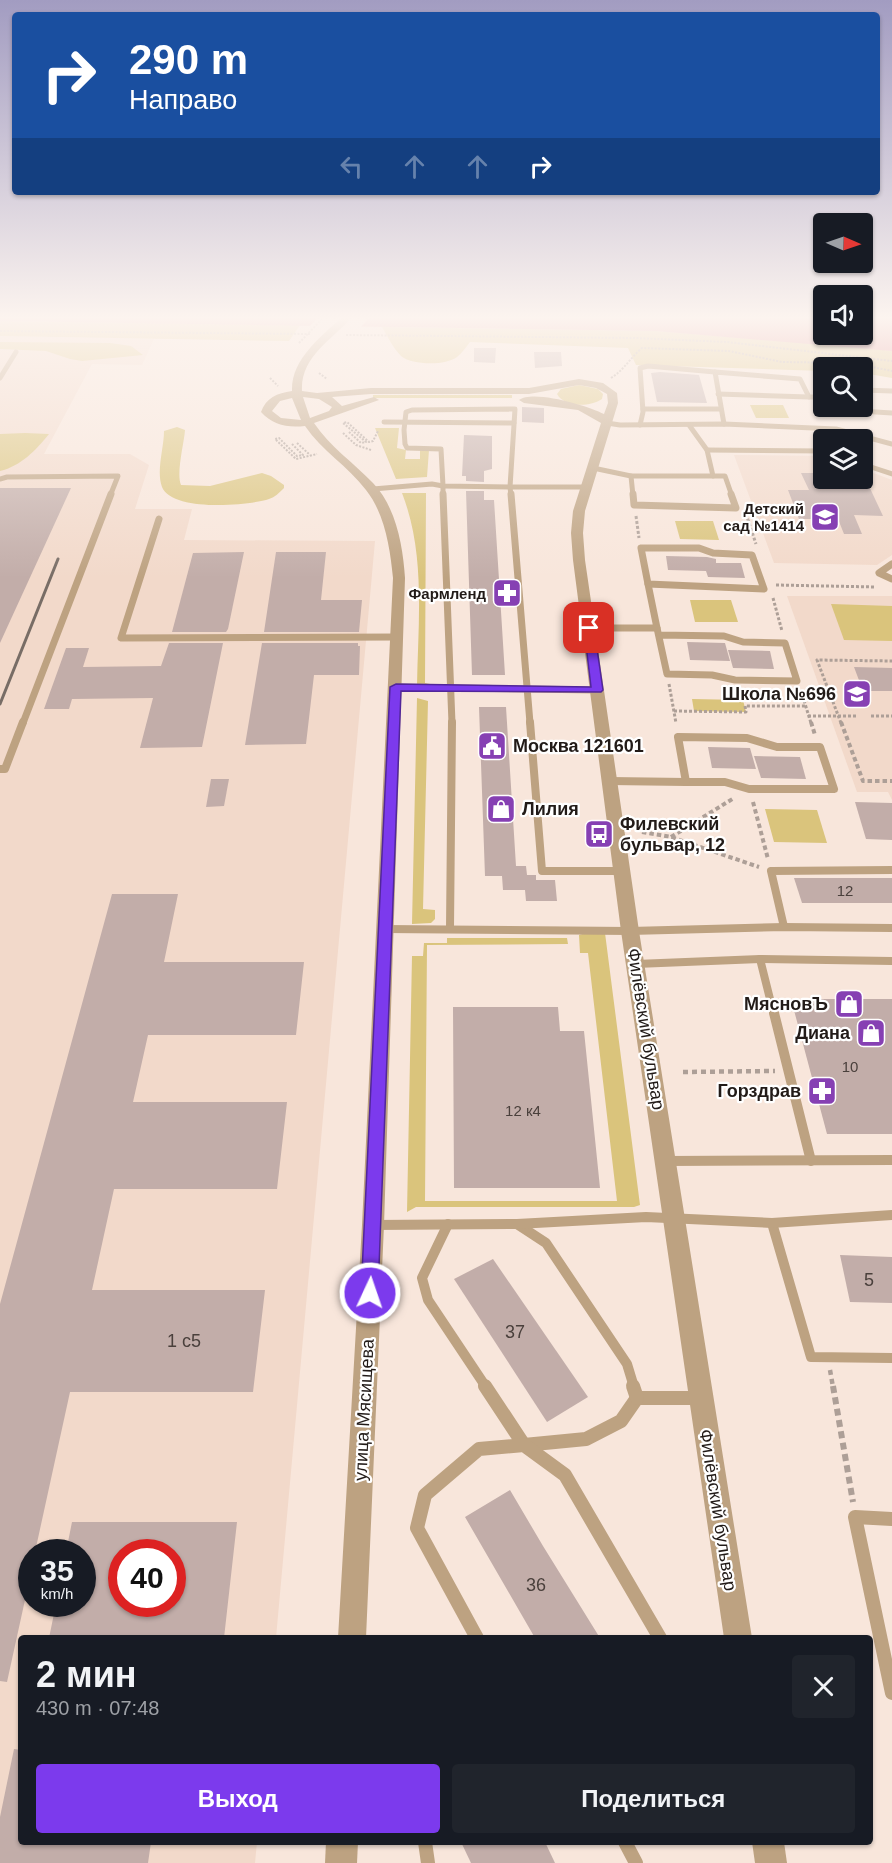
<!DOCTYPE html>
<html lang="ru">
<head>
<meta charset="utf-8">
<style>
	:root { --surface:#171b24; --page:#20242c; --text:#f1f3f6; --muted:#9ea1a6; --accent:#7c3aed }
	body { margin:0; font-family:Arial,sans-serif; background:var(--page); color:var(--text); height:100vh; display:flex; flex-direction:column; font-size:22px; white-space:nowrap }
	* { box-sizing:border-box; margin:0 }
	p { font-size:20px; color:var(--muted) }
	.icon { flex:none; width:33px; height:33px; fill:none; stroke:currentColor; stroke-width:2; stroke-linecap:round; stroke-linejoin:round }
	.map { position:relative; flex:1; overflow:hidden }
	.sheet { position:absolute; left:18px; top:1635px; width:855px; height:210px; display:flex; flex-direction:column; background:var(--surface); border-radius:6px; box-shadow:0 2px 4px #0004 }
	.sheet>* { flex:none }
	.banner { position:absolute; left:12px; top:12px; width:868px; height:183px; border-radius:6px; box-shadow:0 2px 4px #0004; background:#1a4fa0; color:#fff; overflow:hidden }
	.needle { width:39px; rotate:92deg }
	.tools { position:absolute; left:813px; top:213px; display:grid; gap:12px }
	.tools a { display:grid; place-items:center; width:60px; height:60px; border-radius:6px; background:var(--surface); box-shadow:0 2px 4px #0004; font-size:30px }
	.speed { position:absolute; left:18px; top:1539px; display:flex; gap:12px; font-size:30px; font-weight:700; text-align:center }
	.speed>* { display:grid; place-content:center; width:78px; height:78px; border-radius:50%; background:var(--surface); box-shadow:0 2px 4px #0004; line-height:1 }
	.speed small { font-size:15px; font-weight:400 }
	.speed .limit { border:9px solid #d22; background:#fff; color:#111 }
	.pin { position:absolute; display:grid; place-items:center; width:51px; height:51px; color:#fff; margin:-26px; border-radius:12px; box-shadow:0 3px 9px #0006 }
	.me { position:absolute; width:66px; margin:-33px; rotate:3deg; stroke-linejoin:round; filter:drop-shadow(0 0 4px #0008) }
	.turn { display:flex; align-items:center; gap:21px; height:126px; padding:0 18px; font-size:27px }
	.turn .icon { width:78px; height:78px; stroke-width:2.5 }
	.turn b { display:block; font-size:42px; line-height:51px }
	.lanes { display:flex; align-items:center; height:57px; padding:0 18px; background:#0003; justify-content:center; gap:30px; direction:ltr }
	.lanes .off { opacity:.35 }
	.round { display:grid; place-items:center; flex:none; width:63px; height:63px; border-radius:6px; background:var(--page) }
	.headline { display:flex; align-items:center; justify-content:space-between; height:102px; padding:0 18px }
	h1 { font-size:36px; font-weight:700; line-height:45px }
	.button { display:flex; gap:12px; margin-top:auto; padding:12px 18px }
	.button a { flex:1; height:69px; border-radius:6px; background:var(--accent); color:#fff; font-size:24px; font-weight:700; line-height:69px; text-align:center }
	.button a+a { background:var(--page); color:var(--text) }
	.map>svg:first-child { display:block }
</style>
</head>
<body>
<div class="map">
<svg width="892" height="1863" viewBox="0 0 892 1863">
	<rect width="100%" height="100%" fill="#f8e6db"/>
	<!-- built -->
	<g fill="#f2d9ca" fill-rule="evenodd">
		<path d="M0,336L154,339L142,365L92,364L44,454H130L149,465L135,509H192L184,540L375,541L276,1638H21V1842H257L255,1863H0ZM32,1552H82V1604H32ZM122,1552H172V1604H122Z"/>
		<polygon points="734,455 823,456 824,478 862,478 863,469 892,480 892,555 877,565 774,563"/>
		<polygon points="787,596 892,596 892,800 888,792 857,792"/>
	</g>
	<!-- green -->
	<g fill="#dac47c">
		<polygon points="0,321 300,325 289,341 0,336"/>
		<path d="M382,327L655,331L867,348L892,351V378L863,373L862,368H824L823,371L636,365L628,348L470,342C466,347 462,353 457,357C445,366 412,365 401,356C393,348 388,337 382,327Z"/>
		<polygon points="0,342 110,343 131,346 143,355 82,361 70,359 46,351 0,349"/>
		<path d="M579,385L598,389L603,394L602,399C590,407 565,408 557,394L561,389Z"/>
		<rect x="373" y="395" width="139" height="3"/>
		<polygon points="750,405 783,405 789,418 756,418"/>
		<path d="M177,427L185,430C184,444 176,473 181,485L210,486L262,473L271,476L284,485V488C279,493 275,497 269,499C248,506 172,512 162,487C156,471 164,448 164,431Z"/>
		<polygon points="375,428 399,428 397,448 406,450 405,459 420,459 420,450 429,450 427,477 396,479"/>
		<path d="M25,433L49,434C36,450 21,466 0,471V434Z"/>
		<path d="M402,493H426L425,683L435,685L417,686C418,621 426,555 402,493Z"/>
		<polygon points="675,521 713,521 719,540 680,539"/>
		<polygon points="690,600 731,600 738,622 695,622"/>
		<polygon points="831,604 892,606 892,641 844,640"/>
		<polygon points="417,698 428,701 423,909 435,910 435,919 431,923 412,924"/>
		<polygon points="692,699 743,700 746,712 694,711"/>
		<polygon points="765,809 817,810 827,843 774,842"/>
		<polygon points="589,932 605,933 640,1205 634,1207 416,1207 407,1212 412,956 423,956 424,943 447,943 447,938 567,938 568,944 427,945 425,1201 617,1201 588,953 580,953 579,935"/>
	</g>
	<!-- water -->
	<polygon fill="#da7887" points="0,317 823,317 824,334 862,334 863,317 892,317 892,351 655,331 0,321"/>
	<!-- pier -->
	<polygon fill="#f8e6db" points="319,317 370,317 358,330 307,329"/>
	<!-- building -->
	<g fill="#c2ada9" fill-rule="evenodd">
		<polygon points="474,348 496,348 495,363 474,362"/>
		<polygon points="534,352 561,352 562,366 535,368"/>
		<polygon points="660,372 699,375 707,403 657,402 651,373"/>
		<polygon points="522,407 544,408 544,423 522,422"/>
		<polygon points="464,435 492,436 492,469 484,471 484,482 466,481 466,476 462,476"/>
		<polygon points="801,473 824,473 824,478 828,478 831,484 868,484 883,516 854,515 862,534 844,534 838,519 799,519 788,490 809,490"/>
		<polygon points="0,488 71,488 0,643"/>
		<polygon points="466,491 484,491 484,500 494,500 505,675 472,675"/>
		<polygon points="244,552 228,629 226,632 172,632 193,553"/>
		<polygon points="276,552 326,552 321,600 362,600 359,632 264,632"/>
		<polygon points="666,556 707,557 716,559 716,563 741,563 745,578 708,577 706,571 668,570"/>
		<polygon points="687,642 725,643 730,661 690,660"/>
		<polygon points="169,643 223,643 202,747 140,748 153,698 72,699 69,709 44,709 66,648 89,648 83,667 161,666"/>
		<polygon points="262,643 358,643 358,646 360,646 359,675 314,675 306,744 245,745"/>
		<polygon points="728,650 770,651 774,669 733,668"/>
		<polygon points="854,667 892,668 892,691 863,691"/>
		<polygon points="479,707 506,707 516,866 526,866 527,875 536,875 536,880 555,880 557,901 526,901 525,890 503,890 502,876 485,876"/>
		<polygon points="708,747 750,748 756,769 712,768"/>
		<polygon points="754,756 800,757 806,779 761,778"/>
		<polygon points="211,779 229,779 224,806 206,807"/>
		<polygon points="855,802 892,803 892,840 866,839"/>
		<polygon points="794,878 892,878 892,903 802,903"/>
		<polygon points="112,894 178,894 164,962 304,962 296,1035 148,1035 133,1102 287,1102 277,1189 114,1189 92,1290 265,1290 253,1392 70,1392 35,1552 32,1552 32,1568 7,1682 0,1681 0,1304"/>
		<polygon points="791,999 892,999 892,1134 827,1134"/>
		<polygon points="453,1007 558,1007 560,1031 584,1031 600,1188 454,1188"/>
		<polygon points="840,1255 892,1257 892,1303 850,1302"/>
		<polygon points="493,1259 588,1397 547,1422 454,1279"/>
		<polygon points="510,1490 543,1546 600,1638 535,1638 465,1517"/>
		<path d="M72,1522H237L224,1638H49L56,1604H82V1552H66ZM122,1552H172V1604H122Z"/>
		<polygon points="14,1749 21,1750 21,1842 151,1842 148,1863 0,1863 0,1817"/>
		<polygon points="461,1842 545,1842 555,1863 471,1863"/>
	</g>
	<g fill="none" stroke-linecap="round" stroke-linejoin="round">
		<!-- path-far4 -->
		<g stroke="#ad9f97" stroke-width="2" stroke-dasharray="2 1.5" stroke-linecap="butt">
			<polyline points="0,331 311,334"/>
			<polyline points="346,335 636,338 727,342 892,361"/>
			<polyline points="299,343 324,317"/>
			<polyline points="319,373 327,379"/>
			<polyline points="270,378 278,386"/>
			<path d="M611,378C624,370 630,358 642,348L729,351L782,362L852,363L892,371"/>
			<polyline points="349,432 361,443 366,442 343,423 347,422 369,442 373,441 378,431"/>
			<polyline points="343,433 356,445 371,450"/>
			<polyline points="297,443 310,455"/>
			<polyline points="292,444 303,455 297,456 279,438 275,439 296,459 317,454"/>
		</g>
		<!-- path-far3 -->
		<g stroke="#ad9f97" stroke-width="3" stroke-dasharray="3 2" stroke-linecap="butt">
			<polyline points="746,514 756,544"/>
			<polyline points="636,516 639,538"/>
			<polyline points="776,585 876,587"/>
			<polyline points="773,598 782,631"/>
			<polyline points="669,684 676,723"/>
			<polyline points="801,691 811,723"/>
			<polyline points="674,711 746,712 745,706 805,706"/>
			<polyline points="808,716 857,716"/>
			<polyline points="871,716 892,716"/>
			<polyline points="841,723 817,660 892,661"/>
		</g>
		<!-- path-far2 -->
		<g stroke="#ad9f97" stroke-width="4" stroke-dasharray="4.5 3" stroke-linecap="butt">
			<polyline points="811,722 815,735"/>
			<polyline points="841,722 863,781 892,781"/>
			<polyline points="753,802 768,859"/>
			<polyline points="642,832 671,837 759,867"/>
			<polyline points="671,837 734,798"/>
		</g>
		<!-- path-far1 -->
		<g stroke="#ad9f97" stroke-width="4.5" stroke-dasharray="5 4" stroke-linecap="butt">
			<polyline points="683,1072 775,1071"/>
			<polyline points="830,1370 833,1387"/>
		</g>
		<!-- path -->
		<polyline stroke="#ad9f97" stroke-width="6" stroke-dasharray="7 4.5" stroke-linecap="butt" points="833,1386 853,1502"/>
		<!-- service-far4 -->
		<g stroke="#bda281" stroke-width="5">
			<polyline points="0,378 16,352"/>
			<polyline points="862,390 892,391"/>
			<polyline points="718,394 809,397"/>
			<polyline points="823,400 816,387 824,387"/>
			<polygon points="515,409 510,487 443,486 441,449 407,448 405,444 404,430 406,412 412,410"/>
			<polyline points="643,409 721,409"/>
			<polyline points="827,409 892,413"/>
			<polyline points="384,422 514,423"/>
			<polyline points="607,423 620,425 724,424 836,429 892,444"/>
			<polyline points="724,424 715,372 800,379 809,397 821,397"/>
			<polyline points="640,425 643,412 640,368 648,366 715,372"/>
			<polyline points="689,425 707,450 713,476 725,476 732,496"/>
			<polyline points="707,450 824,451"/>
			<polyline points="862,464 892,474"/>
			<polyline points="593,468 631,476 713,476"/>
			<polyline points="631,476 633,496"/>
			<polyline points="0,479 7,477 118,476 110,496"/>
			<polyline points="443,486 443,496"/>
			<polyline points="373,489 432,484 443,486"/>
			<polyline points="511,496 510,487 587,487"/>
		</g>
		<!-- service-far3 -->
		<g stroke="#bda281" stroke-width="7">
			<polyline points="443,494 452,723"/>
			<polyline points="511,494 530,723"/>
			<polyline points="633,494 634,505 736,508 731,494"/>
			<polyline points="159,519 121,638 398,637"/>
			<polygon points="641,548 699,548 713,553 752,555 764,589 648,584"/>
			<polyline points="892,564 879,573 892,579"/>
			<polyline points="589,628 657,628 648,584"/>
			<polyline points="657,628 667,674 712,675 735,680 797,681 785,643 743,642 724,636 659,635"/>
			<polyline points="396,687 597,690"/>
			<polyline points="23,723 111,494"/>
		</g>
		<!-- service-far2 -->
		<g stroke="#bda281" stroke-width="8">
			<polyline points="530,722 542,871 622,871"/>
			<polygon points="678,737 747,738 777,747 820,747 834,789 749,789 725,782 686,782"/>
			<polyline points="0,769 5,769 23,722"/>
			<polyline points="610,781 686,782"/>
			<polyline points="784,927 771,871 892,870"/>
			<polyline points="450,928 452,722"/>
			<polyline points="384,929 630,931 784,927 892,928"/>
			<polyline points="760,959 774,1015"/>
			<polyline points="636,964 760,959 892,961"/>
		</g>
		<!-- service-far1 -->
		<g stroke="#bda281" stroke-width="10">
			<polyline points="774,1013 811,1161"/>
			<polyline points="666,1161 892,1160"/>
			<polyline points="772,1223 811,1357 892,1358"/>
			<polyline points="448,1224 422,1278 428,1300 486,1387"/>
			<polyline points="517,1224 546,1243 627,1364 634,1387"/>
			<polyline points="373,1225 517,1224 646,1217 772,1223 892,1215"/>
		</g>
		<!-- service -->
		<g stroke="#bda281" stroke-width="14">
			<polyline points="485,1386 524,1445 586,1439 621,1421 637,1398 701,1398"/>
			<polyline points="633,1386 637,1398"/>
			<polyline points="892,1519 855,1517 892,1693"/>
			<polyline points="477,1638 417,1528 425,1495 479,1449 524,1445 565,1475 660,1638"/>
			<polyline points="425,1842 428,1863"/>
			<polyline points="625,1842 636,1863"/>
		</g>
		<!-- tertiary -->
		<g fill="#bda281" fill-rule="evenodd">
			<path d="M342,317H352C332,340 300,357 302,391L317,393L371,388H529L579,379L603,383L617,393L618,403L585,511L583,533L585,560L639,931L752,1638H724L621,931L573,560L571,533L573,511L601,423L578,410L524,403L519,400C533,389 589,406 604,414L608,403L607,394L596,388L579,385L529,394H371L332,397L342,406L374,397L379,400L314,423C330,447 353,462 373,483C396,507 403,546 405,578L384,1225L366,1638H338L362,1225L393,578C390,548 385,514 366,490C348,466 322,451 305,426C287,428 273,425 261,412C266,398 277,393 292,391C291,359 321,337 342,317ZM303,397L319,399L332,407L329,411L310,418ZM292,398L301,420L281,418L272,411L280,401Z"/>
			<polygon points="326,1842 358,1842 357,1863 325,1863"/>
			<polygon points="752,1842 784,1842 787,1863 755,1863"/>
		</g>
		<!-- rail -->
		<polyline stroke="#786d66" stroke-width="3" points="0,704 58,559"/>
	</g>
	<!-- sky -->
	<linearGradient id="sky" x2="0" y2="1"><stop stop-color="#a29cc1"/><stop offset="0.55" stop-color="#fcf4ef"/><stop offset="1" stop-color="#fcf4ef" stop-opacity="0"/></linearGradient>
	<rect width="892" height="578" fill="url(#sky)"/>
	<!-- route -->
	<polygon fill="#7c3aed" stroke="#51269a" stroke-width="1.5" points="589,625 594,628 603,690 601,692 401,691 378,1293 376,1299 370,1301 363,1299 361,1293 390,687 396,684 591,687 584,628"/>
	<!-- icons -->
	<defs>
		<g id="school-square" transform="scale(1.5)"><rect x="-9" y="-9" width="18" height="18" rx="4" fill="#8640b3" stroke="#fff"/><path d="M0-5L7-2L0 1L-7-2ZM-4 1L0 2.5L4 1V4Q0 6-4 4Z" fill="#fff"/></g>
		<g id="pharmacy-square" transform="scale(1.5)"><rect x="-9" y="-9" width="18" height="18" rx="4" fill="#8640b3" stroke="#fff"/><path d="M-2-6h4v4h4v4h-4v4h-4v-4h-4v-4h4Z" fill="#fff"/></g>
		<g id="civic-square" transform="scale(1.5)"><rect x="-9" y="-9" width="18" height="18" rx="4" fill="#8640b3" stroke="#fff"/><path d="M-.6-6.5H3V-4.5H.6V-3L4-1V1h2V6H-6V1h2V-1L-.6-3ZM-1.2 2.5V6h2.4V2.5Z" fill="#fff"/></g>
		<g id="shop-square" transform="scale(1.5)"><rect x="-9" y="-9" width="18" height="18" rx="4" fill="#8640b3" stroke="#fff"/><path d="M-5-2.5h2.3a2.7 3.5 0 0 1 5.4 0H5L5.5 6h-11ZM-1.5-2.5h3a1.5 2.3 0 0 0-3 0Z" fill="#fff"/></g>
		<g id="bus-square" transform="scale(1.5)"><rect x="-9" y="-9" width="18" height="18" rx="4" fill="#8640b3" stroke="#fff"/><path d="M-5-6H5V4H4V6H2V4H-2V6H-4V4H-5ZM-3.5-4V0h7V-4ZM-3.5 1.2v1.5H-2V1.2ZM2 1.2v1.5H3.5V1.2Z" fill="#fff"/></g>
	</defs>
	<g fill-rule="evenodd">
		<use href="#school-square" x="825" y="517"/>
		<use href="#pharmacy-square" x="507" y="593"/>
		<use href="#school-square" x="857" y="694"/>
		<use href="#civic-square" x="492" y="746"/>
		<use href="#shop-square" x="501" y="809"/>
		<use href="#bus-square" x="599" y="834"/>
		<use href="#shop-square" x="849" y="1004"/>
		<use href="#shop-square" x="871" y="1033"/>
		<use href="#pharmacy-square" x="822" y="1091"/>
	</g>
	<g text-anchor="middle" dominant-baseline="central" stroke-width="4.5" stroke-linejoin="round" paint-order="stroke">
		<!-- far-poi labels -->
		<g font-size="15" font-weight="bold" fill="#221b18" stroke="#fff" text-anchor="end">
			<text x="804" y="508">Детский<tspan x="804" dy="17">сад №1414</tspan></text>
			<text x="486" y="593">Фармленд</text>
		</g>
		<!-- number labels -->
		<g font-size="15" fill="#4a403c">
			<text x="845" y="890">12</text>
			<text x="850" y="1066">10</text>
			<text x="523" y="1110">12 к4</text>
		</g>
		<!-- poi labels -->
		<g font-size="18" font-weight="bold" fill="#221b18" stroke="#fff" text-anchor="end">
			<text x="836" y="694">Школа №696</text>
			<text x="513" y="746" text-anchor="start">Москва 121601</text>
			<text x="522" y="809" text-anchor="start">Лилия</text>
			<text x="620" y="824" text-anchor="start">Филевский<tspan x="620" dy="21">бульвар, 12</tspan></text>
			<text x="828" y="1004">МясновЪ</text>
			<text x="850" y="1033">Диана</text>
			<text x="801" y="1091">Горздрав</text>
		</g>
		<!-- street labels -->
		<g font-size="18" fill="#221b18" stroke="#fff">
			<text transform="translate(646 1029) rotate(81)">Филёвский бульвар</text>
			<text transform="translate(364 1410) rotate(-87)">улица Мясищева</text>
			<text transform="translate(718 1510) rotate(81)">Филёвский бульвар</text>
		</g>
		<!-- near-number labels -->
		<g font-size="18" fill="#4a403c">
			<text x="869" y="1280">5</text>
			<text x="515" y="1332">37</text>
			<text x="184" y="1341">1 с5</text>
			<text x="536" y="1585">36</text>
		</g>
	</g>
</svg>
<div class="tools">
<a><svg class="needle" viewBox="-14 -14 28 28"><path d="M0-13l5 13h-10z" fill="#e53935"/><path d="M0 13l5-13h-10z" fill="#9ea1a6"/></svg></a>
<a><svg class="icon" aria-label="sound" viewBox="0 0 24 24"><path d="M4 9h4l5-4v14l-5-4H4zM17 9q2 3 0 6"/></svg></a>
<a><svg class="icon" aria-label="search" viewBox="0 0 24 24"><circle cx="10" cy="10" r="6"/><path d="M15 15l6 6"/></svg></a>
<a><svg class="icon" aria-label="layers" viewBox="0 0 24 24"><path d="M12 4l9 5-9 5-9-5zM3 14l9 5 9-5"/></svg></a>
</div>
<div class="speed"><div>35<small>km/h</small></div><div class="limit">40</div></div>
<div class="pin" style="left:589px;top:628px;background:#d93025"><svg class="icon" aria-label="arrive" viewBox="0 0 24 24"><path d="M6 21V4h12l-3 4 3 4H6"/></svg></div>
<svg class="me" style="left:370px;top:1293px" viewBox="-20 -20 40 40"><circle r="17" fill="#7c3aed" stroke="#fff" stroke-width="3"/><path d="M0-11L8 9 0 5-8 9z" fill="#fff"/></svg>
<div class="banner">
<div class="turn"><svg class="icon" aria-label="right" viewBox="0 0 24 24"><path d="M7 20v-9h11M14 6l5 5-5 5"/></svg><div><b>290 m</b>Направо</div></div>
<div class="lanes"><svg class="icon off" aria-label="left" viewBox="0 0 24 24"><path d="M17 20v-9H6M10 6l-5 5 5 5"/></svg><svg class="icon off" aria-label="ahead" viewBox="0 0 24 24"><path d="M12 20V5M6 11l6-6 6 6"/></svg><svg class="icon off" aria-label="ahead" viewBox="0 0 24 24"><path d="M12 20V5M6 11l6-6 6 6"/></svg><svg class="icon" aria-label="right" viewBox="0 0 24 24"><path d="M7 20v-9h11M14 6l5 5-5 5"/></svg></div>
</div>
<section class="sheet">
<div class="headline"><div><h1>2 мин</h1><p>430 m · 07:48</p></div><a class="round"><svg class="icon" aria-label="close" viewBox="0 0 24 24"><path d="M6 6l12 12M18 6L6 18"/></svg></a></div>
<div class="button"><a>Выход</a><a>Поделиться</a></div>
</section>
</div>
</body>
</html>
